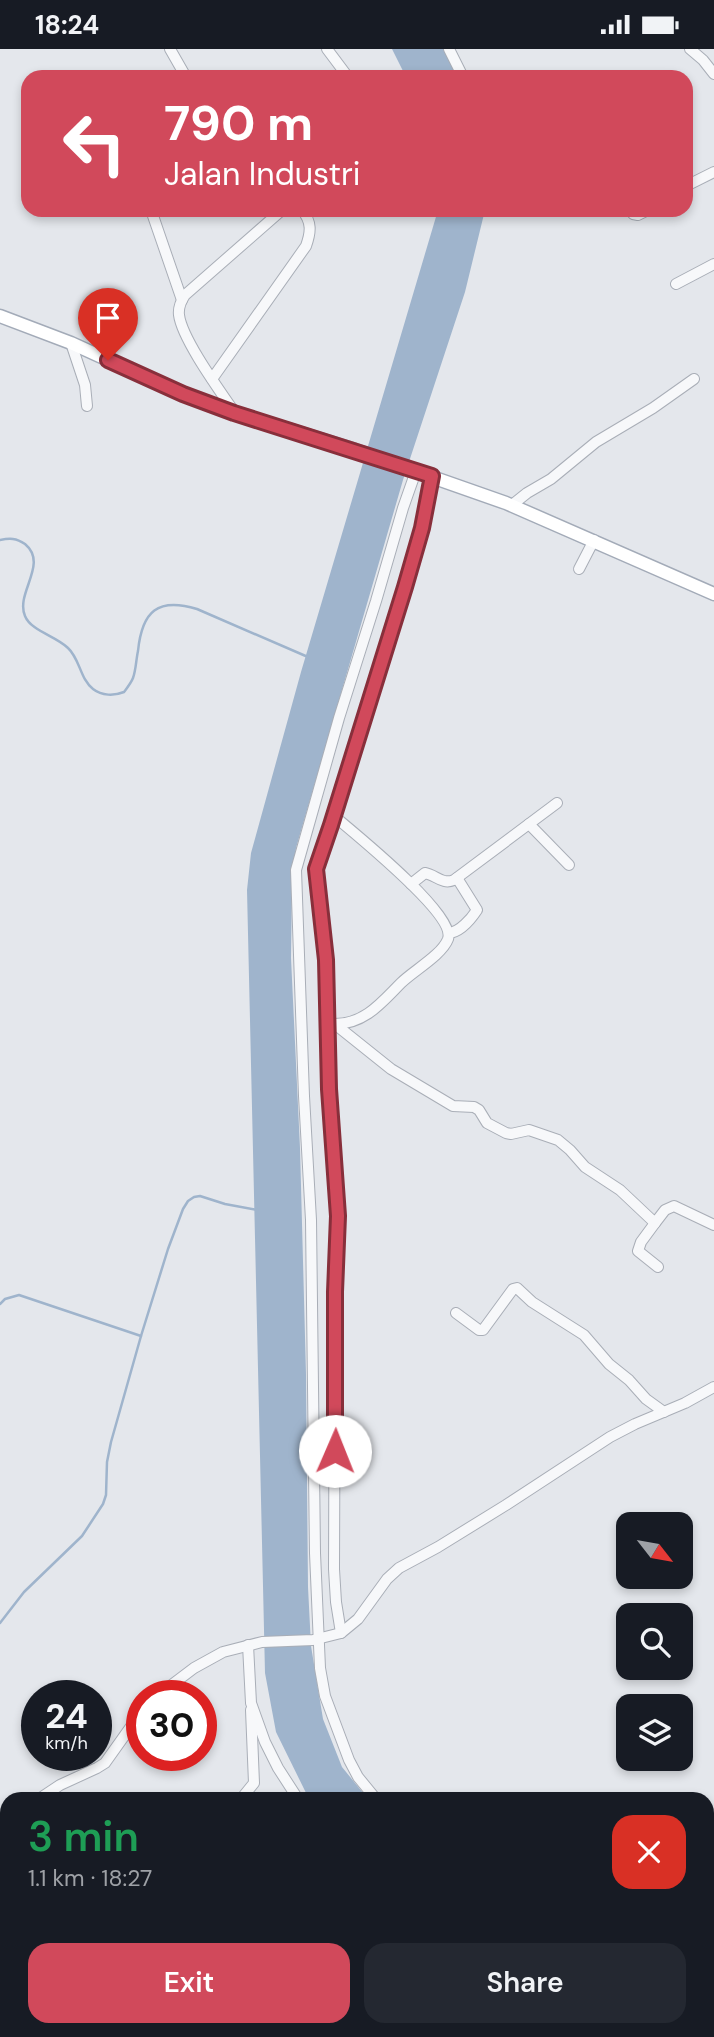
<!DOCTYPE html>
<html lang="en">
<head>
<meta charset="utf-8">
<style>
	:root { --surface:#171b24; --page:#242831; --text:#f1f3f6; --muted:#9ea1a6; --accent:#d1495b }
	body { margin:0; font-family:"DM Sans",sans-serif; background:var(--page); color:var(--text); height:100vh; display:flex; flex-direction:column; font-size:26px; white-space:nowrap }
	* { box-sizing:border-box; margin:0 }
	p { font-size:23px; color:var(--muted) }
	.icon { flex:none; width:38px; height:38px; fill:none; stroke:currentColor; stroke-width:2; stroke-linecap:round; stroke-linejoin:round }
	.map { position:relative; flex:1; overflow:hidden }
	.sheet { position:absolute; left:0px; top:1743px; width:714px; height:245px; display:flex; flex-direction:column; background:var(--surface); border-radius:21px 21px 0 0; box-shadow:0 4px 10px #0003 }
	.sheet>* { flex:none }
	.banner { position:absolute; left:21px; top:21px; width:672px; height:147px; border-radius:21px; box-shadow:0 4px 10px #0003; background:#d1495b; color:#fff; overflow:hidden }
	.needle { width:46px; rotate:121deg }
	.controls { position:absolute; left:616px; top:1463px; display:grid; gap:14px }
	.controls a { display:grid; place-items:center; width:77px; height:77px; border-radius:14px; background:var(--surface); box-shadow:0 4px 10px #0003; font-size:35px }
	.speed { position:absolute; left:21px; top:1631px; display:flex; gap:14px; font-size:35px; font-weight:700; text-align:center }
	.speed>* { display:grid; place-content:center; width:91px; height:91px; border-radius:50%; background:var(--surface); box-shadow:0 4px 10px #0003; line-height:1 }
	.speed small { font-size:18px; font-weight:400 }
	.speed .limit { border:10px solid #d22; background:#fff; color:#111 }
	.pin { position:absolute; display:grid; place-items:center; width:60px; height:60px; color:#fff; margin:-72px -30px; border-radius:50% 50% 50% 0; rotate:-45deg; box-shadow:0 0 7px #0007 }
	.pin .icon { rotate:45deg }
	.me { position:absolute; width:77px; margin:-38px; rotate:1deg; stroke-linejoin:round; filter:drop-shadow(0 0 5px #0008) }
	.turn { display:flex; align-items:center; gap:24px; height:147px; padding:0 28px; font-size:32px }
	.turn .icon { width:91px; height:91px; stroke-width:2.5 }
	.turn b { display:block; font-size:49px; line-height:60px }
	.round { display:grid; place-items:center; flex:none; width:74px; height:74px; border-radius:21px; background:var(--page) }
	.summary { display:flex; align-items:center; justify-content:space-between; height:119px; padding:0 28px }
	h1 { font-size:42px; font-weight:600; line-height:52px; color:#1e9e55 }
	.action { display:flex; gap:14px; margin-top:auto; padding:14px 28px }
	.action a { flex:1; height:80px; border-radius:21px; background:var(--accent); color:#fff; font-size:28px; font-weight:600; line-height:80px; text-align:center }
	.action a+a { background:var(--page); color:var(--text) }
	.status { display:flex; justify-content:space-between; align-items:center; height:49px; padding:0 35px; background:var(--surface); direction:ltr }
	.status svg { height:19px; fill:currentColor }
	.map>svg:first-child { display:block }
</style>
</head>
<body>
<div class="status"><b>18:24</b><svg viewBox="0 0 49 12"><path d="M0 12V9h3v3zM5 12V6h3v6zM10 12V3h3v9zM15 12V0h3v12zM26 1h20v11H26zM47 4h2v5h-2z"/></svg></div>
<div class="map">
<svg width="714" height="1988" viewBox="0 0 714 1988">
	<rect width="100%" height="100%" fill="#e4e7ec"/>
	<!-- water -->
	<g fill="#9fb4cc">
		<polygon points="392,0 444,0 459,28 406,28"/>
		<polygon points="438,161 485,161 465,243 403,431 296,799 292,830 291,909 300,1099 306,1325 308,1538 311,1597 323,1670 342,1718 368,1750 309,1750 276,1683 265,1624 247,841 251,804 301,623"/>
		<polygon points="707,1898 714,1903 714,1959 707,1954"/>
	</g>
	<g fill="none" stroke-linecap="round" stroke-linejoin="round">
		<!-- stream -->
		<g stroke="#9fb4cc" stroke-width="2.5">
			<path d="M0,491C10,489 16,489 25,495C49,515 15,544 25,567C31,582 56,587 68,599C80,610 80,630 93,640C102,647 114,647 124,643C127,639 131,634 133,629C136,621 136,611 138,602C142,562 158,548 197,560L308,608"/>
			<polyline points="0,1255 5,1250 19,1246 141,1287"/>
			<polyline points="0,1574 24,1543 82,1487 103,1455 106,1446 107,1413 111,1393 141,1287 168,1200 183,1160 188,1152 194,1148 200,1147 225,1155 257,1161"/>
		</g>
		<!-- minor casing -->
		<g stroke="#a9aeb7" stroke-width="12">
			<g id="minor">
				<polyline points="170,0 186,28"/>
				<polyline points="327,0 348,28"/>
				<polyline points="449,0 463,28"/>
				<polyline points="690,0 703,11 714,25"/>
				<polyline points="686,137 714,123"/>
				<polyline points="151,161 182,251"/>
				<polyline points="630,161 633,165 638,166 648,161"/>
				<polyline points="676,235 714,215"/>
				<polyline points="71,294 85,336 87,357"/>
				<path d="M212,330L306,197C311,183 312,173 302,161"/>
				<path d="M235,364C220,342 182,290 179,266C178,258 181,252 185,246L282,161"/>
				<polyline points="512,456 527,444 551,430 596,393 653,359 694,330"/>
				<polyline points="579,520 594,491"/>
				<path d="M334,767C354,784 456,866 448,890C442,906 413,922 401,934C382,953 365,975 335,975"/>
				<polyline points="529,775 569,816"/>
				<path d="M411,835L425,824C436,826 442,836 454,831L557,754"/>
				<path d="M449,884C460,883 471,870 477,861L457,829"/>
				<polyline points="336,976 391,1020 453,1057 474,1058 479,1061 487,1074 506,1084 511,1085 529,1081 558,1091 570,1101 585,1118 620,1141 655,1174 665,1161 674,1157 714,1176"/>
				<polyline points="655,1174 641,1193 638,1202 658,1218"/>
				<polyline points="456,1264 479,1281 483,1281 513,1240 517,1239 532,1253 584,1286 609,1315 629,1331 646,1350 664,1363"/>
				<polyline points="341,1584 336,1553 334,1520 335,1243 338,1167 329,1040 326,911 316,820 331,776 405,538 423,479 432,427"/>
				<polyline points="248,1596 251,1654 265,1693 278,1719 298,1750"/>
				<polyline points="157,1647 194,1619 223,1603 262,1593 313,1591 341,1584 358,1570 387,1530 399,1519 438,1498 506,1456 610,1388 635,1375 685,1354 714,1338"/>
				<polyline points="39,1750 60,1736 97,1719 105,1714 142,1662"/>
				<polyline points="241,1750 254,1734 251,1661"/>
				<polyline points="376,1750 358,1728 349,1711 325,1647 320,1619 315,1504 311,1171 304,1047 296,821 339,669 376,552 403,459 416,422"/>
				<polyline points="0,1794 7,1784"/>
				<polyline points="707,1892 714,1896"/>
				<polyline points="0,1937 7,1943"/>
				<polyline points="42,1981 48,1988"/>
				<polyline points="2,1988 9,1981"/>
				<polyline points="100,1988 100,1987"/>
			</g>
		</g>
		<!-- major casing -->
		<g stroke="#a3abb8" stroke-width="15">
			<polyline id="major" points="0,267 71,294 183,345 235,364 355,401 506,454 714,545"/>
		</g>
		<!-- minor -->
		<use href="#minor" stroke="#f7f8fa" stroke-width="10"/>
		<!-- major -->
		<use href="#major" stroke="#fff" stroke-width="12"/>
	</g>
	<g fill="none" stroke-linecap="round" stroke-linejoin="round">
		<!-- route casing -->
		<g stroke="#882f3b" stroke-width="18">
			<polyline id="route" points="108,311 183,345 234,364 432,427 422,479 405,538 331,776 316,820 326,911 329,1040 338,1167 335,1243 335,1402"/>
		</g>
		<!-- route -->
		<use href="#route" stroke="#d1495b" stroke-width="12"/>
	</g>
</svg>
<div class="controls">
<a><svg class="needle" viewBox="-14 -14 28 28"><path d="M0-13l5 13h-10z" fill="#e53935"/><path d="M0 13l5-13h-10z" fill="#9ea1a6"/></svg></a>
<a><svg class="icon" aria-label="search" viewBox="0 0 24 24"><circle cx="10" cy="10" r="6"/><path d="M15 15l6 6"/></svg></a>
<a><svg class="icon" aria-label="layers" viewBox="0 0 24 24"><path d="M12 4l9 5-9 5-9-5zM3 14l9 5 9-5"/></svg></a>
</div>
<div class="speed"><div>24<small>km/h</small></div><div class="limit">30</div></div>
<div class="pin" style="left:108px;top:311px;background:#d93025"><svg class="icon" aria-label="arrive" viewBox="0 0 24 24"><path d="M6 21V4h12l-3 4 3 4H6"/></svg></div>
<svg class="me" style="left:335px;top:1402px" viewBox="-20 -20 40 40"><circle r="19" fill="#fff"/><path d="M0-13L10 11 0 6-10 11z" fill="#d1495b"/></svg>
<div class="banner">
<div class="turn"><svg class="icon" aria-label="left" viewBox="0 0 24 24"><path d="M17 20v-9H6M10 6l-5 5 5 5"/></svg><div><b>790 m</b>Jalan Industri</div></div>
</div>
<section class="sheet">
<div class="summary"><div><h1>3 min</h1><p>1.1 km · 18:27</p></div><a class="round" style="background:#d93025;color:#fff"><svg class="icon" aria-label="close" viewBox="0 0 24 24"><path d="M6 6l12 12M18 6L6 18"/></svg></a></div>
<div class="action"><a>Exit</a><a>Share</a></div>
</section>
</div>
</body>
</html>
